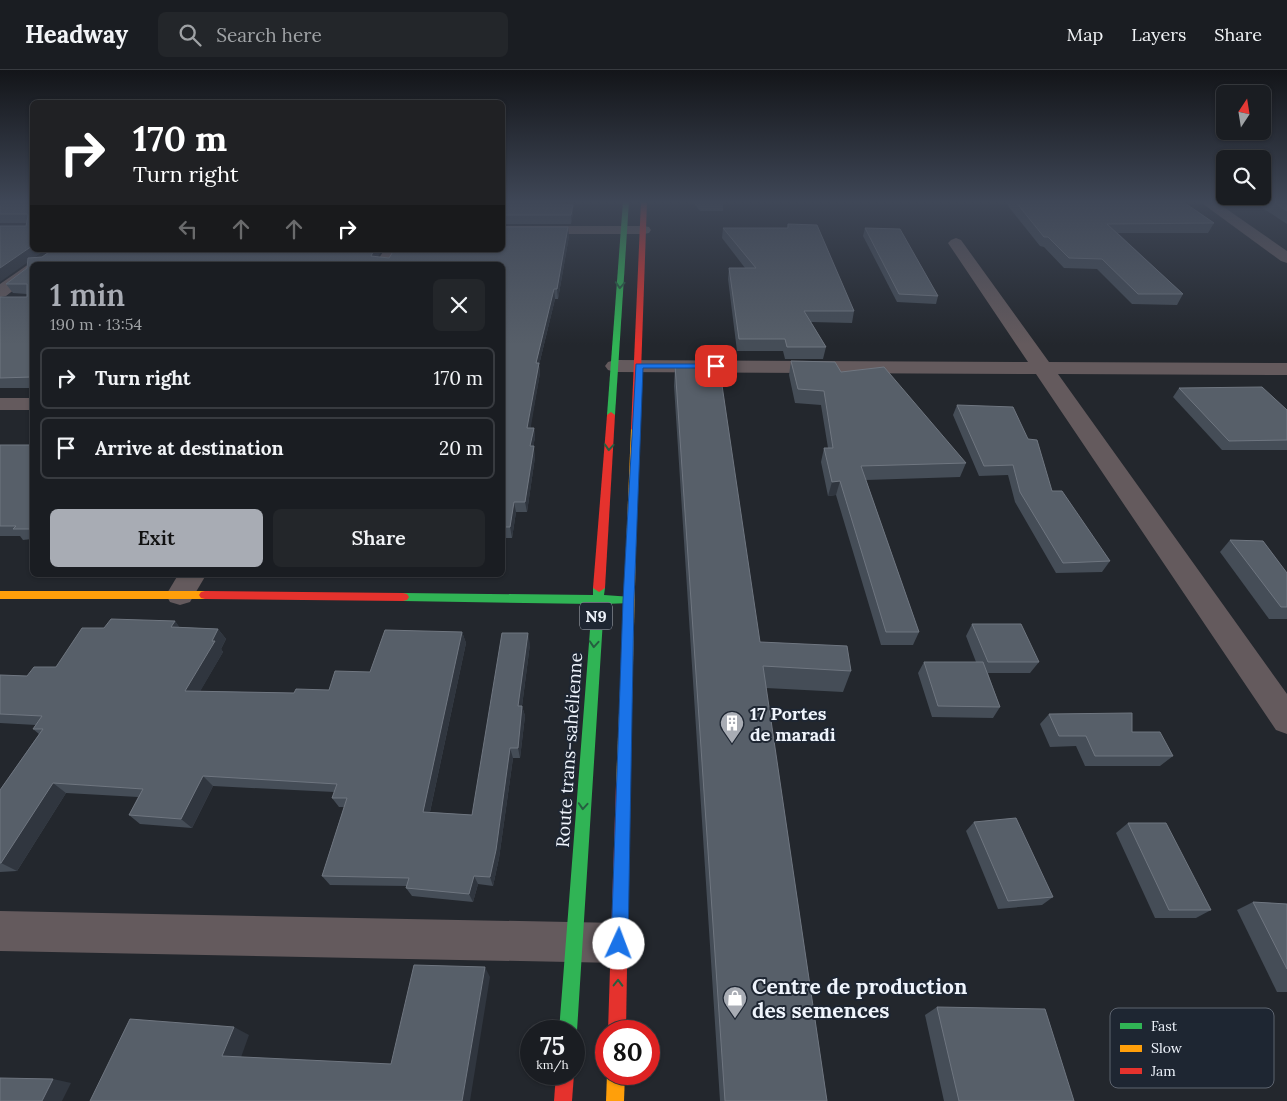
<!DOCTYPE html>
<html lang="en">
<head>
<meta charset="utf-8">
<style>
	:root { --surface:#1a1d22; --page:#23262a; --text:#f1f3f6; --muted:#9fa2a5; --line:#383b40; --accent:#a8acb4 }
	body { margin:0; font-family:Lora,serif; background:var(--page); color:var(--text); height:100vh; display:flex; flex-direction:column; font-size:19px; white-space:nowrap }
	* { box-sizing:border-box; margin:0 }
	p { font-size:16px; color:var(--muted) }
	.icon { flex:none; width:28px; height:28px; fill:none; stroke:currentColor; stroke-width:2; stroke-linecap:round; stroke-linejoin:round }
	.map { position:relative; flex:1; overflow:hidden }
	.drawer { position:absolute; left:30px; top:192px; width:475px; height:315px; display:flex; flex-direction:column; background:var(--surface); border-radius:8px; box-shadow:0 1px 4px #0004,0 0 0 1px var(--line) }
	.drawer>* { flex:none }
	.hud { position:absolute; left:30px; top:30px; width:475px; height:152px; border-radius:8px; box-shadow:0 1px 4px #0004,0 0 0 1px var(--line); background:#202124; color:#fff; overflow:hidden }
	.needle { width:32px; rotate:12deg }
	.buttons { position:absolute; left:1216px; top:15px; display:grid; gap:10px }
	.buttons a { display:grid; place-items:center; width:55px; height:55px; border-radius:8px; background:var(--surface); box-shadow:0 1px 4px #0004,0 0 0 1px var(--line); font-size:25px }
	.speed { position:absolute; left:520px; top:950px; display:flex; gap:10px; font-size:25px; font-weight:700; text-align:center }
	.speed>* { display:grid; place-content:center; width:65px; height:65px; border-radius:50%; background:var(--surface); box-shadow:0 1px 4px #0004,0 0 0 1px var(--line); line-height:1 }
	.speed small { font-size:12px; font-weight:400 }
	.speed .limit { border:8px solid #d22; background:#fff; color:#111 }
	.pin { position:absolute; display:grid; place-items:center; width:42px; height:42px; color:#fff; margin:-21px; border-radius:10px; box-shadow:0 2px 8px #0006 }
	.me { position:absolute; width:55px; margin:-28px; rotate:2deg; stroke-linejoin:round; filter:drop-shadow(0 0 4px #0008) }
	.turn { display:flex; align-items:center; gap:18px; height:105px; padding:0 20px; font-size:22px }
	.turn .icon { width:65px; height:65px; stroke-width:2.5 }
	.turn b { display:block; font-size:35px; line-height:42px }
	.lanes { display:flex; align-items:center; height:48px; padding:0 20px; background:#0003; justify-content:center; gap:25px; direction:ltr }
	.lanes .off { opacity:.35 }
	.round { display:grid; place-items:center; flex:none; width:52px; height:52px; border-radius:8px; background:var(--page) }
	.head { display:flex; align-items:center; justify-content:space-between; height:85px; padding:0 20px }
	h1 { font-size:30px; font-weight:600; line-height:38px; color:var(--accent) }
	.primary-button { display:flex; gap:10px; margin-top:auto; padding:10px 20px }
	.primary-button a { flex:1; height:58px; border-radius:8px; background:var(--accent); color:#111; font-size:20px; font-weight:600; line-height:58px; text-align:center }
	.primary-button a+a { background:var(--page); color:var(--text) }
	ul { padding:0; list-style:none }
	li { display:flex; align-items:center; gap:15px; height:62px; margin:0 10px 8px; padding:0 10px; border:2px solid var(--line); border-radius:8px }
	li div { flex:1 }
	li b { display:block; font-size:19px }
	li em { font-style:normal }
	header { display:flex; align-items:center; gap:30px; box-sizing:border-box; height:70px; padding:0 25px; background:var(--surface); border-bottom:1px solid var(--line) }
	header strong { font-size:24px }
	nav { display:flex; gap:28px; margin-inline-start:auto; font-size:18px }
	.search { width:350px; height:45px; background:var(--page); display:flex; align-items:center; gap:12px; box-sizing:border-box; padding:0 18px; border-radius:8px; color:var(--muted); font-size:19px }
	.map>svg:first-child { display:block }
</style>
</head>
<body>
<header>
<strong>Headway</strong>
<div class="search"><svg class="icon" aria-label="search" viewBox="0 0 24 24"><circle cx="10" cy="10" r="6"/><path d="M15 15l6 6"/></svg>Search here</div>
<nav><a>Map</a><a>Layers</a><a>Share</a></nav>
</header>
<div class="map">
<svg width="1287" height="1031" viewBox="0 0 1287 1031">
	<rect width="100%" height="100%" fill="#23272d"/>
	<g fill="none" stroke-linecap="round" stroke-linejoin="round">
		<!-- street -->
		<g fill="#645a5d" fill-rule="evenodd">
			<polygon points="1199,131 1215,131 1287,181 1287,193 1281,191"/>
			<polygon points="502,156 644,156 649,157 651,160 649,163 644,164 502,164"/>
			<polygon points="956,168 961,170 1049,292 1287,293 1287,305 1058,304 1287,624 1287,664 1276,660 1036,304 615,302 608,300 605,296 608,292 615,290 1028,292 948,173 951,170"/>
			<polygon points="384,180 400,180 391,195 375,195"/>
			<polygon points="32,194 36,195 32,195 32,206 6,226 0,227 0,214 26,196"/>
			<rect x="0" y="328" width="32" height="12"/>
			<polygon points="178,505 206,505 190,532 180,535 170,532 166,525"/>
			<polygon points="0,841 619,853 633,859 639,873 633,887 619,893 0,881"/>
		</g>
		<!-- fast -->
		<g fill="#30b455" fill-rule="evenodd">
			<polygon points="623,131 629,131 615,345 611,348 607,345"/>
			<polygon points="599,514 605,518 604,525 632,527 634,530 632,533 604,534 577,961 574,967 574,961 559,961 592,534 403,531 399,530 397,527 399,524 403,523 593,525 593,518"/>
		</g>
		<!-- slow -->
		<g fill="#ff9f0a" fill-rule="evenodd">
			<polygon points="635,356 639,359 630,714 628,719 623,721 618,719 616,714 631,359"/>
			<polygon points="0,521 205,521 209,522 211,525 209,528 205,529 0,529"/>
			<polygon points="607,1004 625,1004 624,1031 606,1031"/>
		</g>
		<!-- jam -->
		<g fill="#e5322d" fill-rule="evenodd">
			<polygon points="641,131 647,131 639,359 635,362 631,359"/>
			<polygon points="611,342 615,345 605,518 599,522 593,518 607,345"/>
			<polygon points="205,521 403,523 407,524 409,527 407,530 403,531 205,529 201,528 199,525 201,522"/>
			<polygon points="623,707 628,709 630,714 626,961 608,961 616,714 618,709"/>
			<polygon points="574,1003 574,1004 572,1031 554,1031 556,1004"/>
		</g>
	</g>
	<!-- wall -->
	<g fill="#454d57">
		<polygon points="0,131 32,131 32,180 45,180 34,187 378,187 389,188 569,166 558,229 555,229 539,295 540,303 530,358 534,358 535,368 533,376 535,387 527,442 516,442 512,468 502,468 502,195 32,195 32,318 0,318 0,227 27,227 27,224 13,223 6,214 27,198 28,192 26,156 27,153 0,153"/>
		<polygon points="502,131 560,135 573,143 571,154 502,154"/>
		<polygon points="692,131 723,131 723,141 700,141"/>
		<polygon points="1004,131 1182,131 1214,153 1208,163 1118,163 1183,224 1177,235 1132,234 1097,199 1064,198 1044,177 1040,176"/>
		<polygon points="1252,131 1287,131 1287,154"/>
		<polygon points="788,154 854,241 852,253 811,252 826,277 823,289 785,289 783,281 737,281 728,209 729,198 745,198 722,168 723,158 787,158"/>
		<polygon points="865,158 938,226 936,234 897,232 863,166"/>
		<polygon points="791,291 841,302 966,393 960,407 866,410 919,562 913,575 881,575 836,425 828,426 821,392 824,378 828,378 821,335 795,333 789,305"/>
		<polygon points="675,295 760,572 851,601 843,622 766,618 827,1031 720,1031 674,316"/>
		<polygon points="1179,318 1287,340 1287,380 1222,380 1173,327"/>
		<polygon points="957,335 1052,421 1110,491 1102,502 1056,503 1015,432 1008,405 979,406 953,345"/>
		<polygon points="0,375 32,375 32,469 23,470 20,466 0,466"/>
		<polygon points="1230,470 1287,503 1287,549 1269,549 1220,482"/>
		<polygon points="175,551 179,557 218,559 226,569 221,579 223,582 200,621 294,623 329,620 462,562 466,573 430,742 472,745 530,574 522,636 525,646 520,688 513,688 499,788 493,816 478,814 473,832 412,826 406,818 407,816 330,815 322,806 344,737 339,737 332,728 334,722 213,716 192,758 140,754 129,745 138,727 66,723 17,801 0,802 0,720 39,664 33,659 36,655 0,653 0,605 27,606 56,597 104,558"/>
		<polygon points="972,554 1039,592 1030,603 988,603 1000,637 993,648 932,647 918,603 924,592 976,592 966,566"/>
		<polygon points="1049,644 1132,662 1173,686 1160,696 1085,696 1076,676 1050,677 1040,654"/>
		<polygon points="974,752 1053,827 1042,835 998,839 966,761"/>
		<polygon points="1128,753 1211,840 1196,848 1155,848 1116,763"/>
		<polygon points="1253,832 1287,834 1287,922 1277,922 1237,840"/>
		<polygon points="937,937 1074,1031 944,1031 925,945"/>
	</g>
	<!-- shaded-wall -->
	<g fill="#30363f">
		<polygon points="554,131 564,131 551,143 550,134"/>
		<polygon points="573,135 573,143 571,154 571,145"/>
		<polygon points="568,157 569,166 558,229 557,219"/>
		<polygon points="32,176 32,180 45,180 0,212 0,198"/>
		<polygon points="374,180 382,180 373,195 371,186"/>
		<polygon points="554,219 555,229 539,295 540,303 529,368 527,358 536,293"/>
		<polygon points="534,358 535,368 531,387 530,376"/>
		<polygon points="534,376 535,387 527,442 525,432"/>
		<polygon points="840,411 836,425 828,426 832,412"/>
		<polygon points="514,432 516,442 512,468 510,457"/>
		<polygon points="175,551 183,562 171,557"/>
		<polygon points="218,559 226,569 221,579 223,582 194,632 185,621"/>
		<polygon points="462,562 466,573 428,751 423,742"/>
		<polygon points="528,563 530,574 522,636 525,646 520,688 518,678 518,636"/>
		<polygon points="510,678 513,688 499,788 493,816 490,807"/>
		<polygon points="203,706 213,716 192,758 181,749"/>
		<polygon points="53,713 66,723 17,801 1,793"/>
		<polygon points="474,806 478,814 473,832 469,824"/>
		<polygon points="485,897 490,907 470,1031 462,1031"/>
		<polygon points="234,957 249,965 239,993 222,986"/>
		<polygon points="53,1009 71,1013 62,1031 42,1031"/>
	</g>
	<!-- building -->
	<g fill="#575f69" stroke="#6f7680">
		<polygon points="0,131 32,131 32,176 0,198 0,156 26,156 28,146 27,144 0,144"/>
		<polygon points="502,131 554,131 550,134 573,135 571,145 502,145"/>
		<polygon points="1015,131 1182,131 1214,153 1107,154 1183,224 1138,224 1102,189 1069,188 1048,167 1044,167"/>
		<polygon points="1272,131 1287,131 1287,141"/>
		<polygon points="788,154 817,155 854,241 804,241 826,277 787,277 785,269 739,269 729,198 756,198 723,158 788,158"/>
		<polygon points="502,157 568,157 557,219 554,219 536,293 539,293 527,358 534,358 530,376 534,376 525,432 514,432 510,457 502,457 502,195 32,195 32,307 0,308 0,227 27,227 27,214 6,214 27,198 28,188 42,187 52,180 374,180 371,186 389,188 394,180 502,180"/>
		<polygon points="865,158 900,159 938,226 899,224"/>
		<polygon points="791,291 835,292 841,302 884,297 966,393 861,396 919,562 886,562 840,411 832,412 824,378 833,378 824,321 798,319"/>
		<polygon points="675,295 719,295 760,572 847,576 851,601 763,596 827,1031 725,1031"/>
		<polygon points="1262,317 1287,340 1287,370 1229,371 1179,318"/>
		<polygon points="957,335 1013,337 1028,369 1037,370 1052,421 1062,421 1110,491 1063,493 1020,422 1013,395 984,396"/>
		<polygon points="0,375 32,375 32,459 13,459 16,456 0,456"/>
		<polygon points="1230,470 1263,471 1287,503 1287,537 1281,537"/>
		<polygon points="111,549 175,551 171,557 218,559 212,571 215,571 185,621 294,623 296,619 329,620 335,601 370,602 385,560 462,562 423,742 472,745 502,563 528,563 518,636 522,636 518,678 510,678 496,780 490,807 474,806 469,824 406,818 409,808 322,806 347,728 332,728 337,714 203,706 181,749 129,745 143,719 53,713 1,793 0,793 0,720 43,659 33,659 42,646 0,644 0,605 27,606 34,597 56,597 82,558 104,558"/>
		<polygon points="972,554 1021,554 1039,592 988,592"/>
		<polygon points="924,592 983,592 1000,637 938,636"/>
		<polygon points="1132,643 1132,662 1160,662 1173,686 1095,686 1086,666 1059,666 1049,644"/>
		<polygon points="1016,748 1053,827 1008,831 974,752"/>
		<polygon points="1128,753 1166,753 1211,840 1169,840"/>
		<polygon points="1253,832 1287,834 1287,899"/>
		<polygon points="414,895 485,897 462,1031 90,1031 130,949 234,957 222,986 391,994"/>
		<polygon points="937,937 1045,939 1074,1031 959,1031"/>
		<polygon points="0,1008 53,1009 42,1031 0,1031"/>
	</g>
	<!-- one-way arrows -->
	<defs><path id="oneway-chevron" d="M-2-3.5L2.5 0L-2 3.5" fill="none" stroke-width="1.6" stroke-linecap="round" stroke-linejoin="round" transform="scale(1.25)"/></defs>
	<g stroke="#255f40">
		<use href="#oneway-chevron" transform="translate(620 215) rotate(94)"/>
		<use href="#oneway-chevron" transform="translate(609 377) rotate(94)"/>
		<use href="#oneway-chevron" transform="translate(594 574) rotate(94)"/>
		<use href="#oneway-chevron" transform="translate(583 736) rotate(94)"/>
		<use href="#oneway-chevron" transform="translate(618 913) rotate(-89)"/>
	</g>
	<!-- sky -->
	<linearGradient id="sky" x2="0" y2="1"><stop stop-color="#131519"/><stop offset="0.48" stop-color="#3f4757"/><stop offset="1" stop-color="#3f4757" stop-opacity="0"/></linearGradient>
	<rect width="1287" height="275" fill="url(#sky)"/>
	<!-- route -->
	<polygon fill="#1a73e8" stroke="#114b97" points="636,294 716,294 720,296 716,298 643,298 634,530 628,874 625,879 619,882 613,879 611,874 623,530"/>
	<!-- icons -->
	<defs>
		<g id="building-pin" transform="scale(1.25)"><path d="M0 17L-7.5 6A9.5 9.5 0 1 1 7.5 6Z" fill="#a8acb4" stroke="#1e2632"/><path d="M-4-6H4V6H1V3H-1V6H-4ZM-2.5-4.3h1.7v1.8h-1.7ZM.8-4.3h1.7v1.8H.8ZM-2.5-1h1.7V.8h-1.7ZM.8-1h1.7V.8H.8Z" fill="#fff"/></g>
		<g id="shop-pin" transform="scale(1.25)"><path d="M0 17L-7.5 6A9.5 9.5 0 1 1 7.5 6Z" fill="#a8acb4" stroke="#1e2632"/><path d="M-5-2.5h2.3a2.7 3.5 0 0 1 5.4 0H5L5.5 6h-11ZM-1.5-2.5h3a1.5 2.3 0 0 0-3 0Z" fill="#fff"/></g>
	</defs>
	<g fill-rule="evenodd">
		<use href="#building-pin" x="732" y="653"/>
		<use href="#shop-pin" x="735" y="928"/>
	</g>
	<g text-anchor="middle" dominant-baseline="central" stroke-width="4" stroke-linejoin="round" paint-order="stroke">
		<!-- shield labels -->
		<rect fill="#1e2632" stroke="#b0b6bf" stroke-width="1" x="580" y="532.5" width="32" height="27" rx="4"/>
		<g font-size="16" font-weight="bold" fill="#eff4fc">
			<text x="596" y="546">N9</text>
		</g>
		<!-- poi labels -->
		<g font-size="18" font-weight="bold" fill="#eff4fc" stroke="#1e2632" text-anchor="start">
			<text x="750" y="643">17 Portes<tspan x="750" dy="21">de maradi</tspan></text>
		</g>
		<!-- street labels -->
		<g font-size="18" fill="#eff4fc" stroke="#1e2632">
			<text transform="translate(569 680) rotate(-86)">Route trans-sahélienne</text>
		</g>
		<!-- near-poi labels -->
		<g font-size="21" font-weight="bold" fill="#eff4fc" stroke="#1e2632" text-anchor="start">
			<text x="752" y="916">Centre de production<tspan x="752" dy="24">des semences</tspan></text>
		</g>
	</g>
	<!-- legend -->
	<rect x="1110" y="938" width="164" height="80" rx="8" fill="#1e2632" stroke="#5d646f" stroke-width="1"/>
	<rect x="1120" y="953" width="22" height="6" fill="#30b455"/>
	<rect x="1120" y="975" width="22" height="7" fill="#ff9f0a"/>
	<rect x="1120" y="998" width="22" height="6" fill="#e5322d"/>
	<g font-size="14" fill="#eff4fc">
		<text x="1151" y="961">Fast</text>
		<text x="1151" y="983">Slow</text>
		<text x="1151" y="1006">Jam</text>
	</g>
</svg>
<div class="buttons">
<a><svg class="needle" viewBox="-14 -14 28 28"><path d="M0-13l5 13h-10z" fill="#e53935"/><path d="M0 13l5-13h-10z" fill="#9fa2a5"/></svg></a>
<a><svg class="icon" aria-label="search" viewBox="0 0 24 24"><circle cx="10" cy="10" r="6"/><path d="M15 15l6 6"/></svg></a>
</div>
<div class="speed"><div>75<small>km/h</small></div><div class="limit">80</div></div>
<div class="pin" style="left:716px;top:296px;background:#d93025"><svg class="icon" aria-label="arrive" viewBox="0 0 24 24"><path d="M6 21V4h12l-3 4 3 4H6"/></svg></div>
<svg class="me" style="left:619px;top:874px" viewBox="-20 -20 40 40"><circle r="19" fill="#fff"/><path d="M0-13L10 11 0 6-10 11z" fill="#1a73e8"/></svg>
<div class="hud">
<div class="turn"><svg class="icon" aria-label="right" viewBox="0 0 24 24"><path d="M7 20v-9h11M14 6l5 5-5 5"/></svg><div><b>170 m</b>Turn right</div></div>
<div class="lanes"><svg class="icon off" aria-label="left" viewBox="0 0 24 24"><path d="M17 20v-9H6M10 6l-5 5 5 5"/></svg><svg class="icon off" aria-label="ahead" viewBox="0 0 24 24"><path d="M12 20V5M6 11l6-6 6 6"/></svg><svg class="icon off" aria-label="ahead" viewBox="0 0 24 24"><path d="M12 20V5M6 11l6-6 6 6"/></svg><svg class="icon" aria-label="right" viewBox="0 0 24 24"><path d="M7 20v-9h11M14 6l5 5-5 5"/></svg></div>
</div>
<section class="drawer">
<div class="head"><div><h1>1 min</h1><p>190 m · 13:54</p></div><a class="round"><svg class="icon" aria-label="close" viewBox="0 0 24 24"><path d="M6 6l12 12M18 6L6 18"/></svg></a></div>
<ul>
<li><svg class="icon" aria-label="right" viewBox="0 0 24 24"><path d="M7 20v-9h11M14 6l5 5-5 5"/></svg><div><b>Turn right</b></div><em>170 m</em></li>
<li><svg class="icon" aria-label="arrive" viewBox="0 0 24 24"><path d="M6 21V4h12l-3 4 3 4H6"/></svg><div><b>Arrive at destination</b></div><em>20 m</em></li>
</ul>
<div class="primary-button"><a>Exit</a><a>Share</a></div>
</section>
</div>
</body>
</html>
